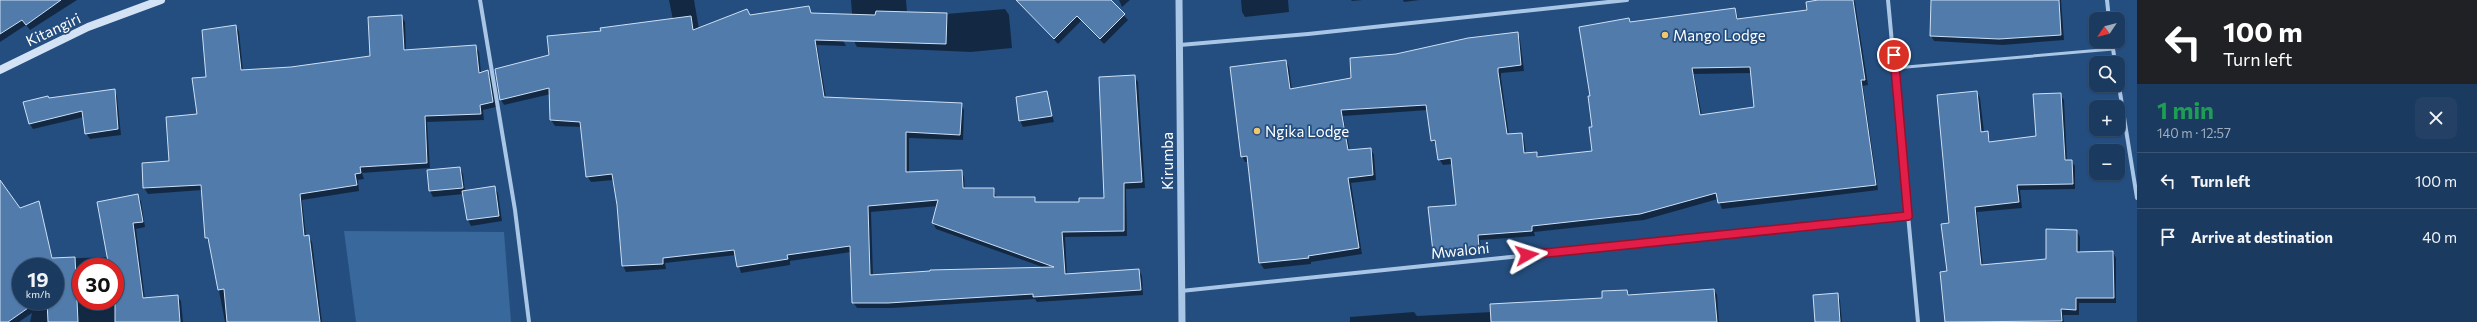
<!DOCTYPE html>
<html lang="en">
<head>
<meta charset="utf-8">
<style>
	:root { --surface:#1b3a5f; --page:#244165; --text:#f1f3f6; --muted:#a0adbd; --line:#395474 }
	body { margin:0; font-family:Commissioner,sans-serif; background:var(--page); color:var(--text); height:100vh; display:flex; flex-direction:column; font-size:15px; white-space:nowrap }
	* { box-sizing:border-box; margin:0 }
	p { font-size:13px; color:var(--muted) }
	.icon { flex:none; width:22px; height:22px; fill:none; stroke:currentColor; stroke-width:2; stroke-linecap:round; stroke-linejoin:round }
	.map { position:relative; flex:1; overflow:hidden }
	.drawer { display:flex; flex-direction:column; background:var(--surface); width:340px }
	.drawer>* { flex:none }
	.guide { background:#202124; color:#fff; overflow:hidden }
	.needle { width:26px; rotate:235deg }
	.buttons { position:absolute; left:2089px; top:12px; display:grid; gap:8px }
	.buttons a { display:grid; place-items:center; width:36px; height:36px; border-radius:8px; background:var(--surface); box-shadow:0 1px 3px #0004,0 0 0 1px var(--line); font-size:20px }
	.speed { position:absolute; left:12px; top:258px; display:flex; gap:8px; font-size:20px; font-weight:700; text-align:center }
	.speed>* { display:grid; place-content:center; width:52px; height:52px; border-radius:50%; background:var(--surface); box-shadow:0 1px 3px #0004,0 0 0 1px var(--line); line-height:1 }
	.speed small { font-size:10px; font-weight:400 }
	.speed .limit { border:6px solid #d22; background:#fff; color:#111 }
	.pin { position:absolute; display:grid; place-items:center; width:34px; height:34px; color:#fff; margin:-17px; border:2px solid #fff; border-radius:50%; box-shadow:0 1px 4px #0007 }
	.me { position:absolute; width:44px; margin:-22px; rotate:84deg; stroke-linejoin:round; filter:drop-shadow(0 0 3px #0008) }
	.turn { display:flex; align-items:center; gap:14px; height:84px; padding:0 20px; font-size:18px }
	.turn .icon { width:52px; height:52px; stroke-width:2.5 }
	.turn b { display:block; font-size:28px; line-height:34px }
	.round { display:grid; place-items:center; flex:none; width:42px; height:42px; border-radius:8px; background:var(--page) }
	.headline { display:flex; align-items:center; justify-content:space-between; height:68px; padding:0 20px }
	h1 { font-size:24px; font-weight:700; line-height:30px; color:#1e9e55 }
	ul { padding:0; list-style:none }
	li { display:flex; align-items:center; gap:12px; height:56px; padding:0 20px; border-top:1px solid var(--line) }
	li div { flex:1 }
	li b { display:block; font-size:15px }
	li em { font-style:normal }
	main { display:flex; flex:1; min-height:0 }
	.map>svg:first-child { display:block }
</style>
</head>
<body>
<main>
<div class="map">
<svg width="2137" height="322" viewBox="0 0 2137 322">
	<rect width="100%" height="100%" fill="#244e7f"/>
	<!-- green -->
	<polygon fill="#38689c" points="344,231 504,232 511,322 356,322"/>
	<!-- shadow -->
	<g fill="#0007" fill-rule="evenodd">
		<polygon points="0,0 77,0 30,30 26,25 0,42"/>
		<path d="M669,0H694L699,29L809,7L812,14L833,21L846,46L817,45L826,98L961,104L964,110L963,140L909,138V173L961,171L964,177L965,189H993L997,198H1034L1037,203H1080L1105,199L1134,76L1138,82L1145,188L1126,189L1127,236L1065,237L1067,275L1139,270L1142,276L1143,295L1037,302L1035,299L892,308H857L853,302L851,252L790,261V265L741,273L736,255L665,263L666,269L626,272L623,266L614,180L591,182L587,176L582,127L555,126L551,120V94L504,105L501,100L550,56L602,32L673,20ZM938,206L933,223L936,229L1045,268L873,276L871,212Z"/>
		<polygon points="851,0 906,0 907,12 946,14 1005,9 1009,15 1012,48 971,52 857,47 854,41"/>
		<polygon points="1082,0 1110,0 1128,20 1104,44 1081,21 1058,44 1025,8"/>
		<polygon points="1119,0 1130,0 1122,7"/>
		<polygon points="1241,0 1288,0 1289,12 1245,17 1242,12"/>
		<polygon points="1351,0 1363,0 1352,1"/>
		<polygon points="1403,0 1420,0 1404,2"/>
		<path d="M1825,0H1854L1855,2L1868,85L1863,86L1878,190L1722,209L1718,199L1644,220L1534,232L1535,236L1480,240L1482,253L1437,257L1434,251L1457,206L1453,164L1443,165L1439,159L1437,146L1432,140L1428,110L1343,116L1350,151L1371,149L1374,155L1376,180L1351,183L1362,254L1311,262V264L1264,269L1260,263L1249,162H1245L1242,156L1286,61L1289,67L1292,90L1352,79L1396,55L1517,33L1520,39L1524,71L1501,73V78L1509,135L1521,134L1524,139L1526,153H1536L1540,158L1594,152L1591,96L1629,19L1631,23L1735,9L1739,20L1808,11ZM1751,73L1755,108L1702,116L1694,74Z"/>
		<polygon points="1932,0 2061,0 2064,40 2003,45 1934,41 1931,36"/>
		<polygon points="401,16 405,22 406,51 475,46 479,52 481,73 488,72 491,77 496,107 483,110 484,120 427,122 430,168 362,173 364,179 358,180 359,191 302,200 306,236 308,236 312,242 322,322 225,322 210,244 206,238 202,190 148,194 144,188 143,164 170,162 198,115 207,77 236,26 239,32 243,71 291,68 371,57"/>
		<polygon points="114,90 117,96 121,135 90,139 86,133 84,117 33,129 30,124 49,99"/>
		<polygon points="1046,92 1054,122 1023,127 1020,121 1017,97"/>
		<polygon points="1977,92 1980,98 1984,132 1987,132 1991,143 2037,137 2060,94 2064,100 2067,161 2071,161 2075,166 2075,189 2020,190 2022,208 1977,212 1983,266 2047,260 2077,231 2080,237 2080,253 2113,252 2116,258 2116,303 2079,303 2079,315 2063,315 2064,322 1946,322 1941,273 1948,272 1950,224"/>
		<polygon points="460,168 463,174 465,191 494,187 498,193 502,221 471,226 468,220 464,194 433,197 430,191 428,171"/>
		<path d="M0,181L20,209L38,203L53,259L108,257L137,195L141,201L145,227L136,229L145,299L177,296L181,301L183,322H30L32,313L19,322H2L0,319ZM21,267H55V301H21ZM81,267H115V301H81Z"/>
		<polygon points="1714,290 1717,295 1719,322 1350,322 1350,317 1414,312 1417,316 1492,312 1604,299 1627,291 1630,295"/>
		<polygon points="1837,294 1840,300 1842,322 1816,322"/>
	</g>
	<!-- building -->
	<g fill="#507baa" stroke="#cde0f5" fill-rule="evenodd">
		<polygon points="0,0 61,0 26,25 22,20 0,34"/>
		<polygon points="1016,0 1111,0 1125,14 1100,39 1077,16 1054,39"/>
		<path d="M1818,0H1853L1865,80H1861L1876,185L1718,203L1716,193L1640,214L1532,226V231L1478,235L1479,247L1433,252L1428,207L1456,205L1451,158L1438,160L1435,140L1431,141L1426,105L1341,110L1348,150L1371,148L1373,175L1348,178L1359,248L1308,256L1309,258L1259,263L1247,156L1241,157L1230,67L1286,60L1290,89L1351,78L1350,58L1396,54L1468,38L1518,32L1521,65L1498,68V72L1507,134L1522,133L1524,153L1537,152V157L1592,151L1589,127H1592L1588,96H1590L1579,27L1629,18L1630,22L1735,8L1737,19L1807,10L1806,2ZM1750,67L1754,107L1700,115L1692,68Z"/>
		<polygon points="1931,0 2059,0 2061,35 1999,39 1930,36"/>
		<path d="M809,6L811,13L875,15L876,11L947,13L946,44L815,40L824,97L962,103L960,135L906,132V172L962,170L963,188H994V197H1035V202H1079V198H1104L1099,77L1135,75L1142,182L1124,183V231L1062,232L1065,274L1139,269L1141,290L1033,297V294L888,303H852L850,246L787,255L788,259L737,267L734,250L663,258V264L622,266L617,205L612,174L586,177L580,122L550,120L549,88L500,100L495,69L549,55L547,36L601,31L600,28L691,16L693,30L747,9L750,15ZM938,200L932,223L1054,267L930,270V271L870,275L868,206Z"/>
		<polygon points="402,15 404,50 476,45 479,73 488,70 493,102 480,105 481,114 425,116 427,163 360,167 361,173 355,174 357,185 300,194 304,236 309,235 320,322 227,322 224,289 218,290 208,238 205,238 201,185 143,188 142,163 169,161 166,117 197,114 192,78 206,77 202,30 236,25 241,70 291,67 370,56 368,17"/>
		<polygon points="115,89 118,129 85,134 82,111 29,124 23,102 48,96 49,98"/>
		<polygon points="1047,91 1052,116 1019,121 1016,97"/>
		<polygon points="1977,91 1981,132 1988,131 1989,142 2036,136 2033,94 2061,93 2065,160 2072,160 2073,184 2017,185 2019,202 1975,207 1981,265 2046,259 2046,229 2077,230 2077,252 2113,251 2114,298 2076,298 2076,310 2061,309 2062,321 1945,322 1940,272 1947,271 1941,224 1949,223 1937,95"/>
		<polygon points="460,167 463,188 429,191 427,170"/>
		<polygon points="0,180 20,208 39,201 52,258 75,257 78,322 48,322 47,301 55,301 55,267 21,267 21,301 38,301 8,322 0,322"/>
		<polygon points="495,186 499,216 467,220 462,191"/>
		<polygon points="138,194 143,222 133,223 143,298 178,295 180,322 115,322 115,267 109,267 97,202"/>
		<polygon points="1714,289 1717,322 1491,322 1490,304 1602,298 1602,291 1627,290 1628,295"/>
		<polygon points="1838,293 1840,322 1815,322 1813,295"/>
	</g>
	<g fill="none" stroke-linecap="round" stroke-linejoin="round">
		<!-- service -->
		<polyline stroke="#a9c6e6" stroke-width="3" points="1895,68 2113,49"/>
		<!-- minor -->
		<g stroke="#a9c6e6" stroke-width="4">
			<polyline points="480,0 515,210 529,322"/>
			<polyline points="1888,0 1918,322"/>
			<polyline points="2107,0 2109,19"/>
			<polyline points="2112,41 2115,63"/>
			<polyline points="1180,45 1308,34 1627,0"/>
			<polyline points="2118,80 2137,198"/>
			<polyline points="1181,291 1908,216"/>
		</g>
		<!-- tertiary -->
		<polyline stroke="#a9c6e6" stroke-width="7" points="1179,0 1182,322"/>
		<!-- secondary -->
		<polyline stroke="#d3e3f5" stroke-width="8" points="0,70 88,27 161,0"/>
	</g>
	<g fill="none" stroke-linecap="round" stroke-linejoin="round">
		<!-- route casing -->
		<g stroke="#92132f" stroke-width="10">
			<polyline id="route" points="1527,255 1908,216 1894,55"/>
		</g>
		<!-- route -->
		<use href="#route" stroke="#e11d48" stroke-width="7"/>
	</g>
	<!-- markers -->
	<g fill="#f1c76d" stroke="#244e7f" stroke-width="1.5">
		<circle cx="1665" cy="35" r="4"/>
		<circle cx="1257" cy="131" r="4"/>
	</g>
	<g text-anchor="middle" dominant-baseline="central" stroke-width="3.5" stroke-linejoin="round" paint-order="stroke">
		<!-- street labels -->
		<g font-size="15" fill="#fff" stroke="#244e7f">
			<text transform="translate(53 29) rotate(-25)">Kitangiri</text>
			<text transform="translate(1167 161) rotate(-90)">Kirumba</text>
			<text transform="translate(1460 250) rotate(-6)">Mwaloni</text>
		</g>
		<!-- poi labels -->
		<g font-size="15" fill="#fff" stroke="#244e7f" text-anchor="start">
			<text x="1673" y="35">Mango Lodge</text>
			<text x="1265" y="131">Ngika Lodge</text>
		</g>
	</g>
</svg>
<div class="buttons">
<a><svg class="needle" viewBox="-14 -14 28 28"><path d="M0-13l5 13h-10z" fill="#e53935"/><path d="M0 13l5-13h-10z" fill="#a0adbd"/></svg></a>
<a><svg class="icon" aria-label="search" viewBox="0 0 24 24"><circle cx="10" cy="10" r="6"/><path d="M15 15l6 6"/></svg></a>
<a>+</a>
<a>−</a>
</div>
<div class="speed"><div>19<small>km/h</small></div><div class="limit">30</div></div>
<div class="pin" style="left:1894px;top:55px;background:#d93025"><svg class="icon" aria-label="arrive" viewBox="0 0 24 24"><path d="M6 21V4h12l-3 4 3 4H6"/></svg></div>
<svg class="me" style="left:1527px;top:255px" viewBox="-20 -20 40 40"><path d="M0-17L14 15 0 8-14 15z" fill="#e11d48" stroke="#fff" stroke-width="4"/></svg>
</div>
<section class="drawer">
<div class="guide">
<div class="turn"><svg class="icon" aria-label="left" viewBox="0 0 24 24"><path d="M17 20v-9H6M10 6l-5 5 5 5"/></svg><div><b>100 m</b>Turn left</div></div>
</div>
<div class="headline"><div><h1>1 min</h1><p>140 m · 12:57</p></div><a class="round"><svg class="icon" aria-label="close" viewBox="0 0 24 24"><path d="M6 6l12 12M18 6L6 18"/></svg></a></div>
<ul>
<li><svg class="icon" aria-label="left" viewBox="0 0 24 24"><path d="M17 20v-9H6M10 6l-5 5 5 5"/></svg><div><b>Turn left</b></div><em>100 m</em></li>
<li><svg class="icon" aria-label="arrive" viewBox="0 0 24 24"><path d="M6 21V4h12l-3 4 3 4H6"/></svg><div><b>Arrive at destination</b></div><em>40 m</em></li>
</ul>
</section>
</main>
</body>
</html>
